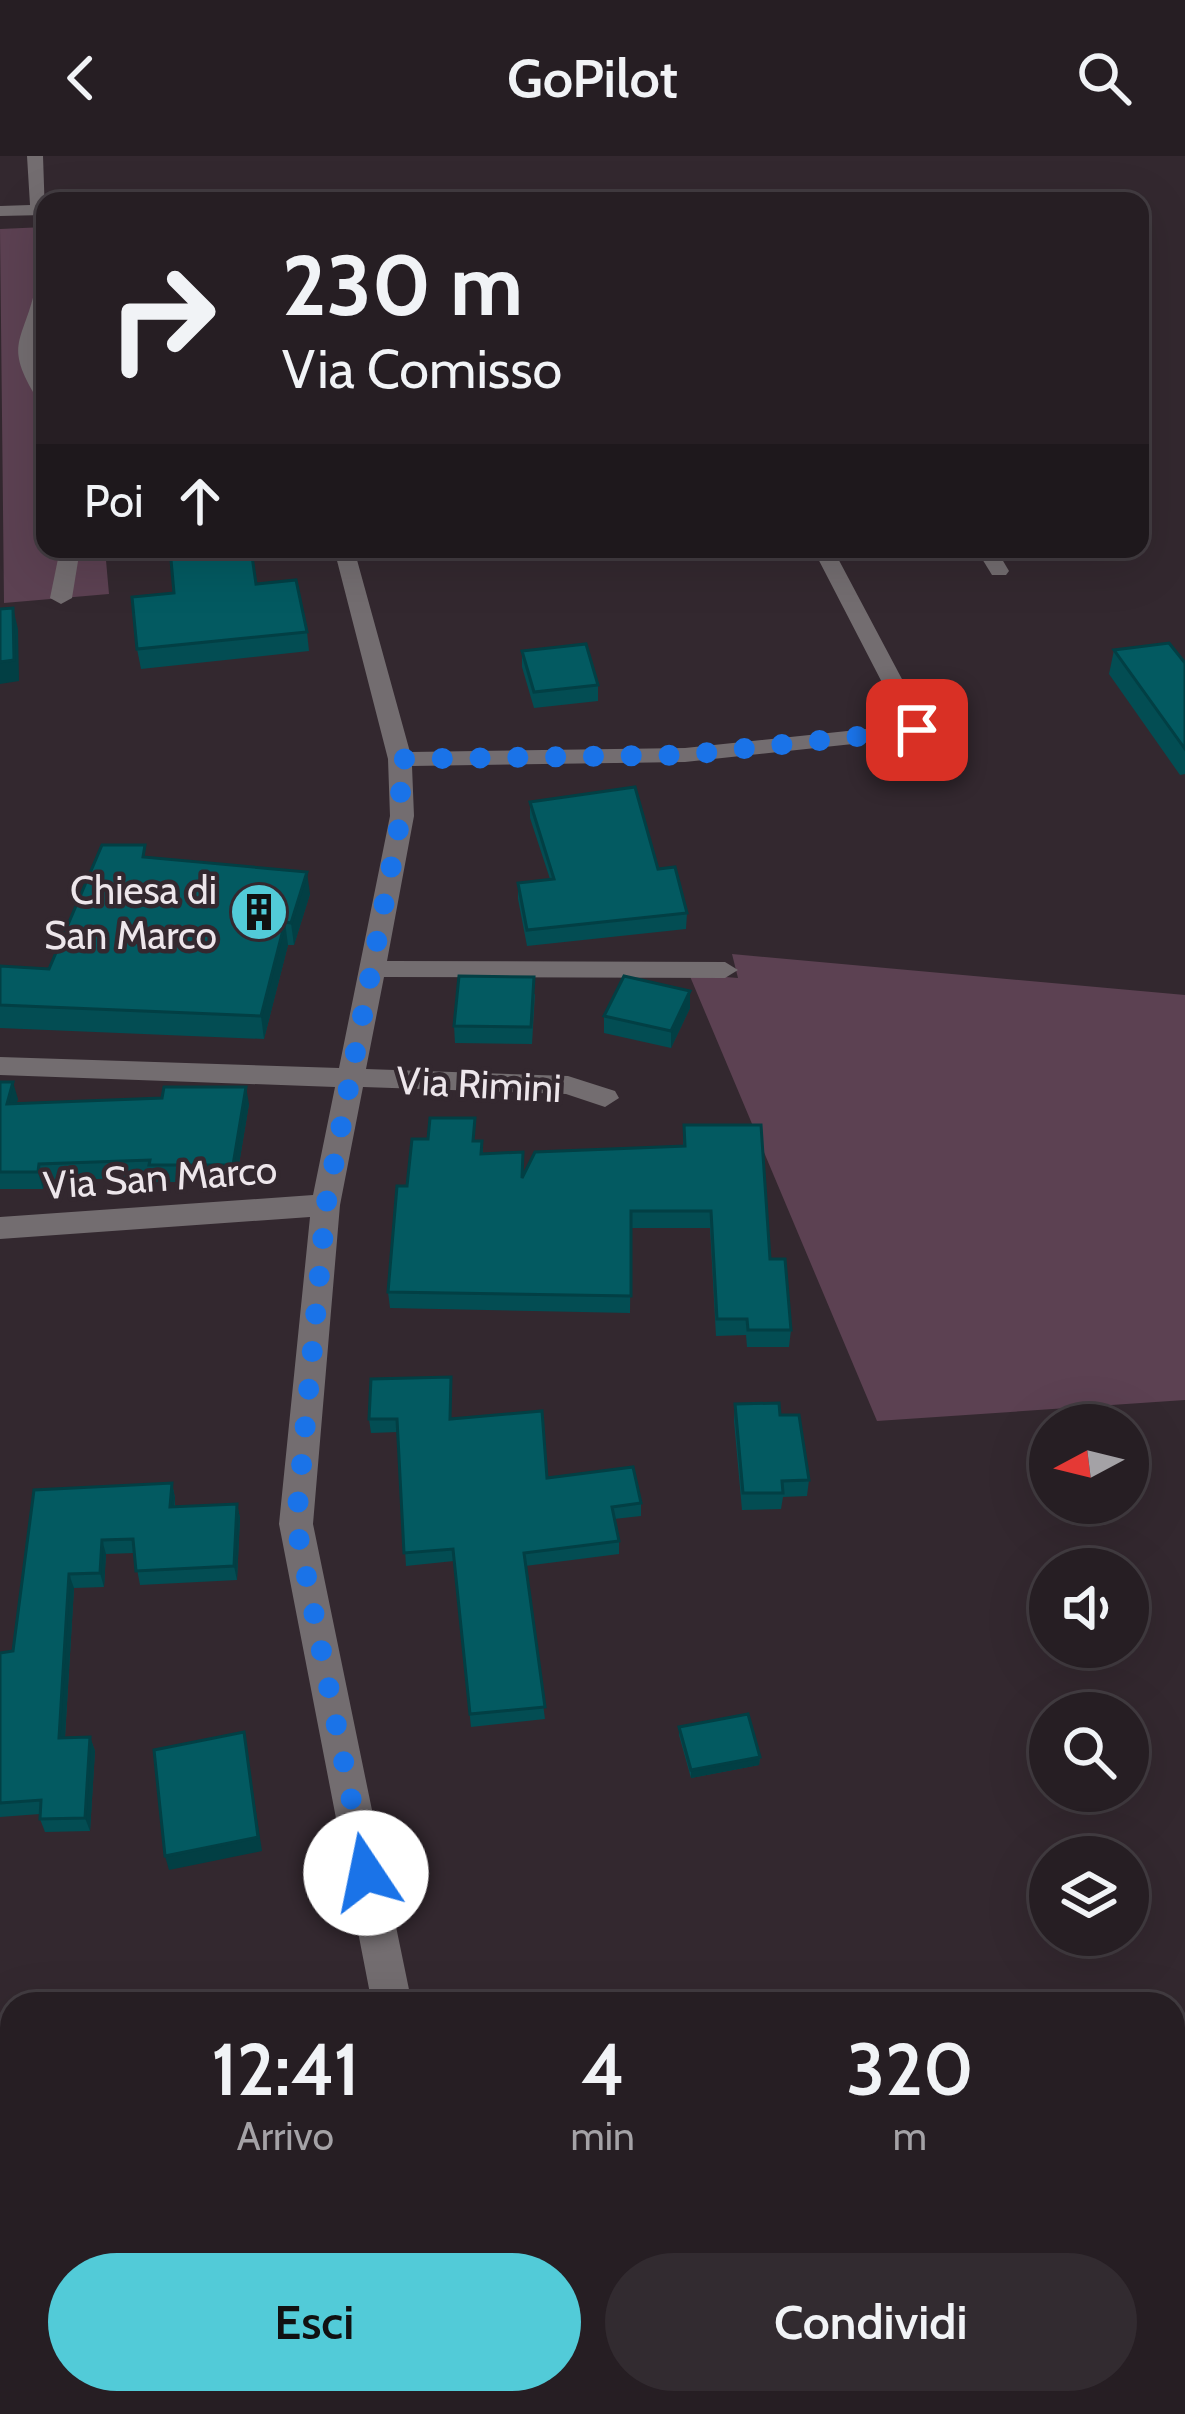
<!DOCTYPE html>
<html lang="it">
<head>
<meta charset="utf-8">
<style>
	:root { --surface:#261e23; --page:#322b30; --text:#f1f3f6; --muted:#a4a2a6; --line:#423c41; --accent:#52cbd8 }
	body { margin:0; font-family:Cabin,sans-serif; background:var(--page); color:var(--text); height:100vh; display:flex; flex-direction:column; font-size:45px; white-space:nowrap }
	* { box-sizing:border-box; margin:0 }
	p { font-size:39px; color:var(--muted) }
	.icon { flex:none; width:66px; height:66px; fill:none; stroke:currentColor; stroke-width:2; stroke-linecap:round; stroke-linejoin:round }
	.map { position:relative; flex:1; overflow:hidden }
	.panel { position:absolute; left:0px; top:1836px; width:1185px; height:423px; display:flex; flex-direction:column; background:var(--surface); border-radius:36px 36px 0 0; box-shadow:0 12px 48px #0002,0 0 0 3px var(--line) }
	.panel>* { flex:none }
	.top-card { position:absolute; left:36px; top:36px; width:1113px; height:366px; border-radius:24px; box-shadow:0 12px 48px #0002,0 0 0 3px var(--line); background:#261e23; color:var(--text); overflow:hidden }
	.needle { width:78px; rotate:263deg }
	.buttons { position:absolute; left:1029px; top:1248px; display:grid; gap:24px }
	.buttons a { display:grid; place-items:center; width:120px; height:120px; border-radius:50%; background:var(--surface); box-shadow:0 12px 48px #0002,0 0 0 3px var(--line); font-size:60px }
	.pin { position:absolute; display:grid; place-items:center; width:102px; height:102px; color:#fff; margin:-51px; border-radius:24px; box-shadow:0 6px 18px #0006 }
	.me { position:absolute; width:132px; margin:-66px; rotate:349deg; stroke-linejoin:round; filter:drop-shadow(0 0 9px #0008) }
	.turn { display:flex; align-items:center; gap:42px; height:252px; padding:0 48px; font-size:54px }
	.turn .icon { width:156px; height:156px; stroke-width:2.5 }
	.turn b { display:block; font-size:84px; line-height:102px }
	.then { display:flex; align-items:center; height:114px; padding:0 48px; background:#0003; gap:24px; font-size:45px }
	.eta { display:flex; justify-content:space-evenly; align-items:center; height:204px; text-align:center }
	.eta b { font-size:72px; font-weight:600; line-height:84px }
	.primary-button { display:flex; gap:24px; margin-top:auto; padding:24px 48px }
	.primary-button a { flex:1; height:138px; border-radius:72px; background:var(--accent); color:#111; font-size:48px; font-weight:600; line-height:138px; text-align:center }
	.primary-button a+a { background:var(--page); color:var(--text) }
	header { display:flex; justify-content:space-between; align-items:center; height:156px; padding:0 48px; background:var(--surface); font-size:54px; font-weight:600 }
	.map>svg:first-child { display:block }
</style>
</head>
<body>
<header><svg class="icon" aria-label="back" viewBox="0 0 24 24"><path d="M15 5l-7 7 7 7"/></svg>GoPilot<svg class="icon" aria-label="search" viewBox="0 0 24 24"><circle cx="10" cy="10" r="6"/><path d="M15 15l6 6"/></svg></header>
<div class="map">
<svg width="1185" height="2258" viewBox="0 0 1185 2258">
	<rect width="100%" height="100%" fill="#33282f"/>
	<!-- green -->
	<g fill="#5c4152">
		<polygon points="45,71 45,393 105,393 109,438 4,447 0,73"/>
		<polygon points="732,798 1185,839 1185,1244 877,1265 689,818 738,822"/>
	</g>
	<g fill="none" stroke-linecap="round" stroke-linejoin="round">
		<!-- minor -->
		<g fill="#736d70" fill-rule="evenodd">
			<polygon points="27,0 43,0 45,59 0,60 0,50 30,49"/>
			<polygon points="637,33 648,45 371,45 379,40"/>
			<path d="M45,124V161L34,191L45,224V246L38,244C2,186 24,187 36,129Z"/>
			<polygon points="60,393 80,393 72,442 61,448 50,442"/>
			<polygon points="334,393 354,393 410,596 685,592 904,569 813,393 833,393 929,574 918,581 685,606 412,610 414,660 387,805 725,806 738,814 725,822 384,821 366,913 568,920 615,935 619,942 605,951 566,938 363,931 340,1049 313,1368 412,1848 372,1848 279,1368 310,1061 0,1083 0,1061 313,1039 335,931 0,919 0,901 339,912 390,660 388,603"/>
			<polygon points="976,393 996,393 1009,415 1006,419 992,419"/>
			<polygon points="450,2247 494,2247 496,2258 452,2258"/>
		</g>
	</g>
	<!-- wall -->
	<g fill="#034d53">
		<polygon points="256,428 307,476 309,495 141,513 137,493"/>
		<polygon points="1114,494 1185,507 1185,618 1180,619 1109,518"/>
		<polygon points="522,495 598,529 598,545 534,552 522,511"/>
		<polygon points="530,646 658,713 687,757 686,773 527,790 518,743 518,727 550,723 530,662"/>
		<polygon points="147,701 310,738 294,789 288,789 264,883 0,872 0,810 49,813"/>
		<polygon points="690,835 690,852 671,892 604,877 604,860"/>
		<polygon points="535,838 532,888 455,887 454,870"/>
		<polygon points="0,926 18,943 16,947 249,948 236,1026 152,1026 152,1021 44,1025 43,1033 0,1033"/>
		<polygon points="684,969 770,1103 791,1174 789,1191 747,1191 746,1179 716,1180 710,1072 631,1072 630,1157 390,1152 388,1136 407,1030 475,985 482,985 483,998 524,1018 683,990"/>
		<polygon points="451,1221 451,1263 547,1322 641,1347 641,1360 614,1363 619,1385 619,1398 525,1410 545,1563 471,1571 454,1405 406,1410 398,1276 371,1277 369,1263"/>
		<polygon points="735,1248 780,1259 809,1324 807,1340 783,1341 781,1353 742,1354 734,1265"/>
		<polygon points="172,1327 175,1342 175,1351 237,1348 240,1362 237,1424 140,1429 134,1397 106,1398 104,1431 74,1432 65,1582 90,1581 95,1595 90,1675 45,1676 40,1663 40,1658 0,1661 0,1497 13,1495 34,1334"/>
		<polygon points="679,1571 760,1601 759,1609 691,1622 679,1579"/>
	</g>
	<!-- shaded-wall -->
	<g fill="#023f44">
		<polygon points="13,452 18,473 19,525 0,528 0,506"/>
		<polygon points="307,716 310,738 294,789 291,767"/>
		<polygon points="285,766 288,789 264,883 261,860"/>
		<polygon points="690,835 690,852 671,892 671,875"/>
		<polygon points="13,926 18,943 11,965 7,948"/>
		<polygon points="246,931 249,948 236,1026 233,1009"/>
		<polygon points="39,1008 44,1025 43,1033 38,1016"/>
		<polygon points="172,1327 175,1342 173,1365 170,1351"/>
		<polygon points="237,1348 240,1362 237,1424 234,1410"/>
		<polygon points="102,1384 106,1398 104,1431 100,1417"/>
		<polygon points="69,1418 74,1432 64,1596 59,1582"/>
		<polygon points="244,1576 262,1695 169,1714 165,1700"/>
		<polygon points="90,1581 95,1595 90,1675 85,1662"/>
		<polygon points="760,1601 759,1609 691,1622 691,1614"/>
		<polygon points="0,2086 12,2151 6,2148 0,2118"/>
		<polygon points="1185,2167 1185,2176 1173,2179 1173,2170"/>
		<polygon points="12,2206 12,2222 0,2227 0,2211"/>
	</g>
	<!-- building -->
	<g fill="#035a61" stroke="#023f44" stroke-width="3">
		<polygon points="170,393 251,393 256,428 296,424 307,476 137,493 132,441 174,437"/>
		<polygon points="13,452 14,504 0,506 0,453"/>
		<polygon points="1169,487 1185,507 1185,593 1114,494"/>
		<polygon points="586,488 598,529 534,536 522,495"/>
		<polygon points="635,631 658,713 675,711 687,757 527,774 518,727 554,723 530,646"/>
		<polygon points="102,689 145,689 143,701 307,716 291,767 285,766 261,860 0,849 0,810 49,813"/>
		<polygon points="459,820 534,821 531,871 454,870"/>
		<polygon points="624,820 690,835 671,875 604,860"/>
		<polygon points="0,926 13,926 7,948 162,942 164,931 246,931 233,1009 149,1009 150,1004 39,1008 38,1016 0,1016"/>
		<polygon points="430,962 475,962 473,985 482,985 481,998 523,996 522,1022 535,996 685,990 684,969 761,969 770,1103 785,1103 791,1174 748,1174 747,1163 717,1163 711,1055 631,1055 631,1140 388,1136 397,1030 407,1030 412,983 428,983"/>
		<polygon points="451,1221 450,1263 542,1255 547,1322 633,1311 641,1347 612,1351 619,1385 524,1397 545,1551 470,1558 453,1393 404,1397 397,1263 369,1263 371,1223"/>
		<polygon points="779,1247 780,1259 799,1259 809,1324 782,1325 783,1337 743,1337 735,1248"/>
		<polygon points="172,1327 170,1351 237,1348 234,1410 136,1415 133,1383 102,1384 100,1417 69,1418 59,1582 90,1581 85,1662 40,1663 41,1644 0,1647 0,1497 13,1495 34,1334"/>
		<polygon points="748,1558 760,1601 691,1614 679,1571"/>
		<polygon points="244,1576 258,1681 165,1700 154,1594"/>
		<polygon points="1173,2058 1185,2089 1185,2167 1173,2170"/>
		<polygon points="0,2118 6,2148 12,2145 12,2206 0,2211"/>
		<polygon points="36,2247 122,2247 124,2258 38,2258"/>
	</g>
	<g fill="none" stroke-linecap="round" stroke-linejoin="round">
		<!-- route -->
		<polyline stroke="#1a73e8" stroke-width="21" stroke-dasharray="0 37.8" points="366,1717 296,1368 326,1049 401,660 400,603 685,599 917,574"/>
	</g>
	<!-- icons -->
	<defs>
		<g id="building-disc" transform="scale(3)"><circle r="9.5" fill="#52cbd8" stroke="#33282f"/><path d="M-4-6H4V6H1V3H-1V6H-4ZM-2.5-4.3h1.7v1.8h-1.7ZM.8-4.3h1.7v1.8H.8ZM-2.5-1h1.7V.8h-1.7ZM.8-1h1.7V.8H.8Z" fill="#111"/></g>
	</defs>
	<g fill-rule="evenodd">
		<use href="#building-disc" x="259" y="756"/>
	</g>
	<g text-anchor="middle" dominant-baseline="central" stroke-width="9" stroke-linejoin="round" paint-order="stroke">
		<!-- poi labels -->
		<g font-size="39" fill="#ede6eb" stroke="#33282f" text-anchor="end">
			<text x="217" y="734">Chiesa di<tspan x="217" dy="45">San Marco</tspan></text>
		</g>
		<!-- street labels -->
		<g font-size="39" fill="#ede6eb" stroke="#33282f">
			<text transform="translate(479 928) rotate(3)">Via Rimini</text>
			<text transform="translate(160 1021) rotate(-4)">Via San Marco</text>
		</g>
	</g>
</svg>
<div class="buttons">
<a><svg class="needle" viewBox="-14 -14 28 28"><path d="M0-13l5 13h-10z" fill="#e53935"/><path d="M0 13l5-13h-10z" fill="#a4a2a6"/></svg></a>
<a><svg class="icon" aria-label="sound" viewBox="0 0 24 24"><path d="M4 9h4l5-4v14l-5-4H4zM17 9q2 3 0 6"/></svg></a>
<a><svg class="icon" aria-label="search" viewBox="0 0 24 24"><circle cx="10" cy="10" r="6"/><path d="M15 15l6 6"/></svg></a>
<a><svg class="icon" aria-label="layers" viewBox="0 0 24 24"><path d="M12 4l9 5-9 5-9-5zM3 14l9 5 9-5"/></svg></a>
</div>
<div class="pin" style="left:917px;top:574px;background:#d93025"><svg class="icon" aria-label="arrive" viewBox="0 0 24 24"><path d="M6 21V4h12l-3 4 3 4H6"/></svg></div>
<svg class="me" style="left:366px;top:1717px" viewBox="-20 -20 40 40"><circle r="19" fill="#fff"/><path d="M0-13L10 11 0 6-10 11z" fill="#1a73e8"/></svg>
<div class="top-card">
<div class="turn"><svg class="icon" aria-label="right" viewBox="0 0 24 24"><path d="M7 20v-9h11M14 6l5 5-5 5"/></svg><div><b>230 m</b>Via Comisso</div></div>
<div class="then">Poi<svg class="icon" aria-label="ahead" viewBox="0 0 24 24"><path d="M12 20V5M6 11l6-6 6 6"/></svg></div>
</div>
<section class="panel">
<div class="eta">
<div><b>12:41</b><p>Arrivo</p></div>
<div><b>4</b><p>min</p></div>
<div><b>320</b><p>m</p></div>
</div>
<div class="primary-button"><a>Esci</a><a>Condividi</a></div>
</section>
</div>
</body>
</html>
